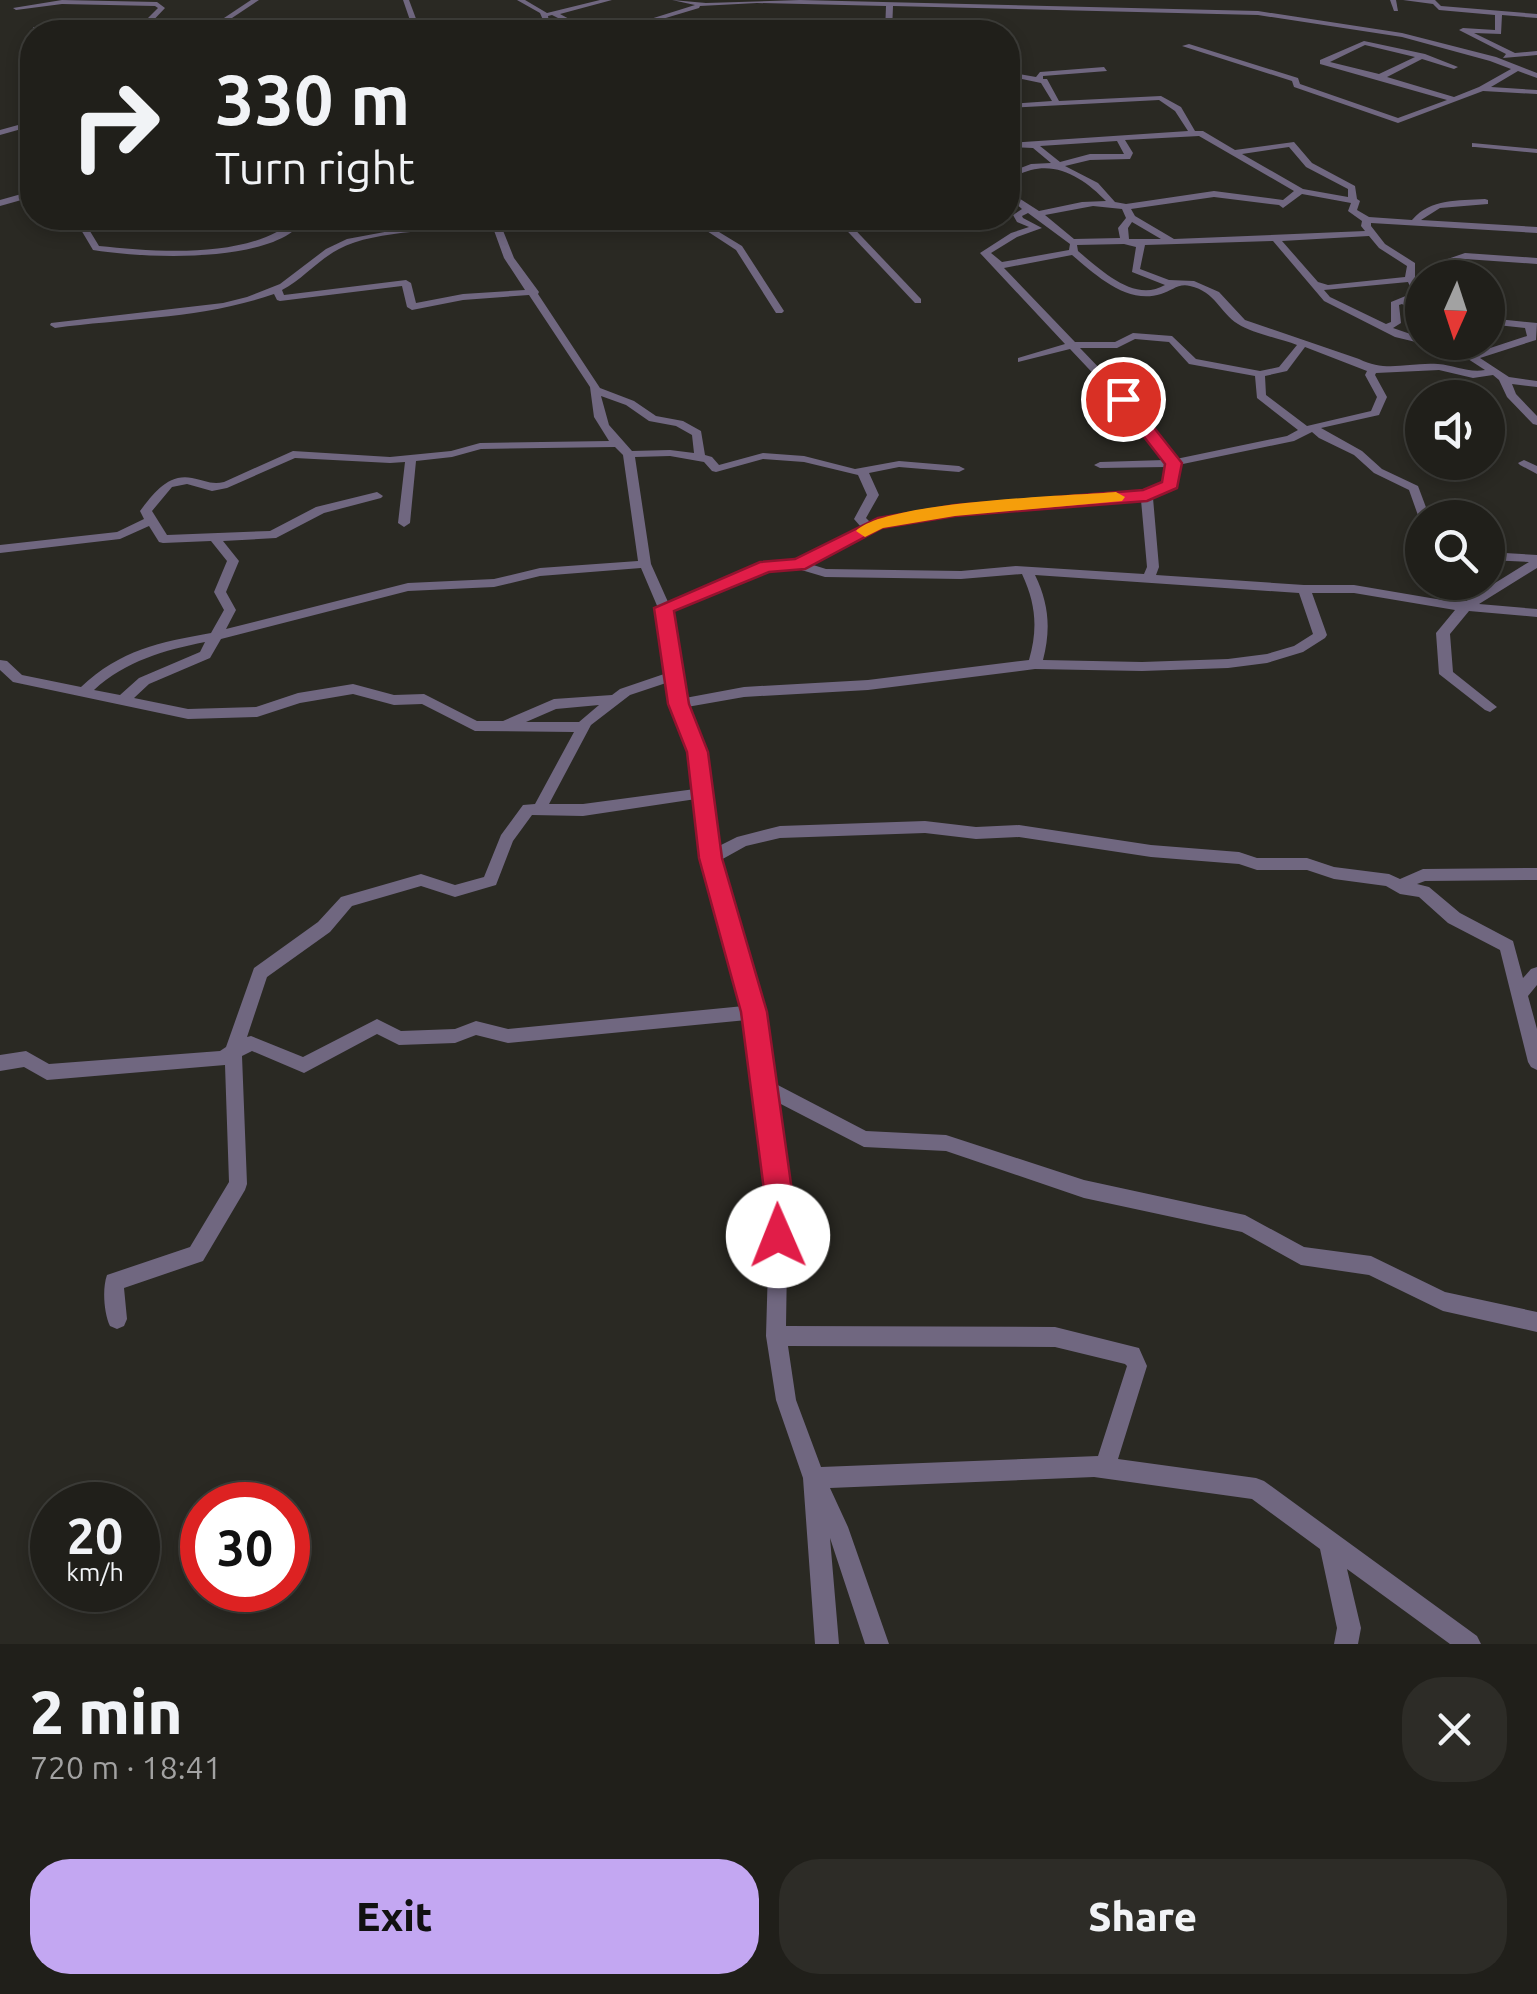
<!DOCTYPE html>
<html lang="en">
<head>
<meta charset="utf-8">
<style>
	:root { --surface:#201f1a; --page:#2d2c27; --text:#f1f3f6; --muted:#a2a2a2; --line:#3d3d39; --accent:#c3a7f2 }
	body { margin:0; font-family:Ubuntu,sans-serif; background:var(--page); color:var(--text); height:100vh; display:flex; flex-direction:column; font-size:38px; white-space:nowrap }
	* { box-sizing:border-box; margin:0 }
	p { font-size:32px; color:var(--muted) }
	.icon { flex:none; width:55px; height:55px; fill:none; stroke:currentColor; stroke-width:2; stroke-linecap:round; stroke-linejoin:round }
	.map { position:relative; height:1644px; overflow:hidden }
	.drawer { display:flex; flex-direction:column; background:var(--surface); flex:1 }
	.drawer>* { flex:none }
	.guide { position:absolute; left:20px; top:20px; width:1000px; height:210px; border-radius:40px; box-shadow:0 5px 15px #0003,0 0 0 2px var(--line); background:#201f1a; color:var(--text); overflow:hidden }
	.needle { width:65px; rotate:183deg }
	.buttons { position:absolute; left:1405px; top:260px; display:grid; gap:20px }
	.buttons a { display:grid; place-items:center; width:100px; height:100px; border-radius:50%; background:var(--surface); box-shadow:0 5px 15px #0003,0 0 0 2px var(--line); font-size:50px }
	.speed { position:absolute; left:30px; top:1482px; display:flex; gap:20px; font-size:50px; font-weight:700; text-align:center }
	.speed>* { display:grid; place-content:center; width:130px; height:130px; border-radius:50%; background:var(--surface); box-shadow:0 5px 15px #0003,0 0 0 2px var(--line); line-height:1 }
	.speed small { font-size:25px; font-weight:400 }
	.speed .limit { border:15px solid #d22; background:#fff; color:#111 }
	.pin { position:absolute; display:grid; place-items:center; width:85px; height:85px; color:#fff; margin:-42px; border:5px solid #fff; border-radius:50%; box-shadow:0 2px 10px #0007 }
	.me { position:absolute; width:110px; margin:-55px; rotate:359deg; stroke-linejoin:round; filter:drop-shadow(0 0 8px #0008) }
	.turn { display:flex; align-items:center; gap:35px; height:210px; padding:0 30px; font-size:45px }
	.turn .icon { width:130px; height:130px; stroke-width:2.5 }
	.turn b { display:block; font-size:70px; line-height:85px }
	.round { display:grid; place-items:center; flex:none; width:105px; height:105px; border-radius:40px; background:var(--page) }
	.head { display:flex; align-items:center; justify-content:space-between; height:170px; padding:0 30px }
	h1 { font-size:60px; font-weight:800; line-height:75px }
	.action { display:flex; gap:20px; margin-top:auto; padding:20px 30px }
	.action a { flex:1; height:115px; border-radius:40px; background:var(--accent); color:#111; font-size:40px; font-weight:800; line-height:115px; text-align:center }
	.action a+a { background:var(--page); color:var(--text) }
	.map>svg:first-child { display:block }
</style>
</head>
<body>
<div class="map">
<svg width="1537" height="1644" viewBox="0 0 1537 1644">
	<rect width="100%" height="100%" fill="#2a2923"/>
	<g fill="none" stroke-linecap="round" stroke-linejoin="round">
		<!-- minor -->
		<g fill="#706780" fill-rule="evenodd">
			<polygon points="62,0 157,2 165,8 147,27 215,32 36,31 33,27 139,27 158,8 155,6 62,4 16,10 13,8"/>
			<polygon points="251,0 259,0 229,20 223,32 217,32 224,18"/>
			<polygon points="403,0 409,0 421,32 414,32"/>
			<polygon points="517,0 525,0 547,13 600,0 612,0 560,14 593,32 586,32 552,15 548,16 549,22 526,32 518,32 543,20 540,13"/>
			<path d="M672,0L706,3L800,0L1258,11L1402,33L1496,57L1537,73V78L1518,71L1491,87L1537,90V94L1483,91L1398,123L1294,87L1292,81L1182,46L1189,44L1298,78L1300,84L1398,118L1447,100L1320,64V60L1364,41L1425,54L1458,67L1454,69L1422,59L1387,77L1454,97L1479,87L1511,69L1490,61L1402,37L1258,15L893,6L892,32H885L886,6L757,3L700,6L699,8L619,32H609L695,5ZM1365,45L1415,57L1379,74L1330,62Z"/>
			<polygon points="1390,0 1396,0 1398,11 1394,11"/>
			<polygon points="1403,0 1435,0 1441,6 1537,14 1537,18 1502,15 1501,34 1474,33 1515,53 1537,51 1537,55 1503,58 1506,54 1459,30 1463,28 1495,30 1495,15 1439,10 1433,4"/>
			<rect x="1008" y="44" width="4" height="4"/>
			<path d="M1104,67L1107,71L1043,76V79H1047L1059,101L1161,96L1181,107L1195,131H1203L1235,150L1294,142L1312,163L1355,186L1357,199L1360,201L1357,210L1369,217L1412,220C1431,198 1458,201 1485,199L1488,200V204L1440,208L1421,220L1537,227V233L1371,223V226L1385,244L1415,263V277L1422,296L1410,301L1422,310V317L1402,304L1399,305L1401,323L1393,328L1422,338V342H1439L1472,354L1527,336L1525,328L1488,324V318L1537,323L1536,340L1480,358L1509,377L1537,381V387L1512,384L1516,394L1537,416V425L1533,424L1507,397L1499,380L1493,375L1473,378L1439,370L1376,373L1375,375L1387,397L1379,415L1321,428L1362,451L1382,469L1418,486L1430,518H1422V521H1420L1409,490L1374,473L1354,455L1319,438L1312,432L1294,441L1178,465L1174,486L1153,498L1159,567L1156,575L1304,585H1354L1448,601L1443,596L1440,582H1452L1455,594L1466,601L1529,562L1488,560V552L1537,555V568L1479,604L1537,609V617L1469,611L1450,634L1453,672L1497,707L1490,712L1485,710L1439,674L1436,633L1455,610L1354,593H1312L1327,635L1325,638L1303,652L1267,663L1228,668L1142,671L1035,669L868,690L744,697L687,707L705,752L717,847L737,837L780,826L925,821L976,827L1019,825L1151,845L1239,852L1257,858H1307L1334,867L1389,874L1400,879L1423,869L1537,868V880L1425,881L1417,884L1429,887L1460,913L1513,941L1523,978L1531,969L1537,967V985L1528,996L1537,1029V1070L1531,1067L1528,1062L1500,950L1448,923L1419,897L1400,894L1386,886L1334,879L1307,870H1257L1239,864L1151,857L1019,837L976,839L925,833L780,838L746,846L719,861L762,1012L772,1082L866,1131L946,1135L1084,1180L1245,1215L1304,1247L1371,1256L1445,1292L1537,1312V1332L1443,1311L1369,1275L1301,1265L1242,1232L1084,1198L946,1151L864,1147L775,1101L788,1198L786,1326L1055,1327L1139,1348L1147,1366L1118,1459L1256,1478L1264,1481L1477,1636L1481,1644H1450L1347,1569L1361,1628L1358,1644H1334L1337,1628L1320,1549L1252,1499L1094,1477L830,1488L848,1527L889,1644H865L830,1538L839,1644H815L803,1478L776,1400L766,1336L770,1198L747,1020L508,1043L476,1035L455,1043L399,1045L377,1034L304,1073L252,1051L242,1056L247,1184L245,1190L203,1261L124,1288L127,1319L124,1326L117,1329L110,1326C104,1313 102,1289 107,1275L190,1247L229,1182L225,1065L47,1080L24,1067L0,1071V1055L26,1051L49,1064L220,1051L226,1047L254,968L318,922L341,897L421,874L455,885L484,877L501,835L523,805L535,804L574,732L475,731L422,704L394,705L353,694L300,703L257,717L188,719L13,682L0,670V660L7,661L22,675L81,687C120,650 160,642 211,633L224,610L214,592L227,561L211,541L163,543L159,542L149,526L120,539L0,553V545L117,532L144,519L140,511C153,494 168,473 192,478C204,480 211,485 224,482L293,451L390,457L451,451L480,443L609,441L594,417L590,387L529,295L463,300L412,310L407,307L402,286L280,301L277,300L274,294C203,319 128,318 55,328L50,325L51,323L223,303L247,297L280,284L326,249L347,239L390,231L498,218L514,258L539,292L538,294L600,388L634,401L656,416L683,421L701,431L705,455L712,457L719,465L763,453L804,456L855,469L899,461L959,466L965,469L959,472L899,467L869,473L879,495L866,518L870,522L955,507L1144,493L1164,482L1167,467L1100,468L1094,465L1100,462L1165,460L1119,401L1070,349L1018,362V358L1065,344L980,253L1011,233L1029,227L1017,222L1013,215L1022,209L1008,197V191L1039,211L1082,202L1106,201C1087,181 1060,162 1031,170C1023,172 1016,176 1008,178V173L1031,164L1051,163L1033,148L1008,147V143L1188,131L1175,111L1159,100L1008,108V104L1052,101L1041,83L1008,76V72L1036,77L1040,72ZM1199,136L1294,191L1283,200L1214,191L1126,204L1115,202L1098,183L1065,166L1090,160L1130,159L1133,153L1125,140ZM1117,141L1124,154H1090L1060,162L1040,146ZM1289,147L1306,167L1348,189V197L1303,189L1242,154ZM1302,194L1351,203L1348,211L1362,221L1361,226L1365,231L1174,239L1135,216L1131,209L1214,197L1279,205L1283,208ZM1093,206L1122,209L1126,218L1118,228L1120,238L1074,239L1045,215ZM1028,213L1070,244L1069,250L1002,262L991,253L1017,237L1042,228L1023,218L1022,216ZM1132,222L1161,239H1129L1128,228ZM492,225L504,258L525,290L463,294L416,303L411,283L406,280L284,295L282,290C303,279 318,260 339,249C376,229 449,231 492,225ZM1369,236L1379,248L1407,266L1405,277L1328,285L1318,282L1282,241ZM1273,241L1324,301L1395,337L1424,344L1468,359L1485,370C1468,373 1454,365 1438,364C1408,362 1387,373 1359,359L1245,320L1219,292L1194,281L1169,280L1140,269L1145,245ZM1124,244L1136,247L1132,272L1165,285C1134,303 1101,270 1078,251L1077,245ZM1072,255C1096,275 1127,305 1161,294C1172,291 1178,283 1190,286C1216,292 1219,312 1238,324C1252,333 1281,339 1297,345L1279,367L1260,371L1196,359L1172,336L1133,333L1115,342H1075L1004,268ZM1408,282L1413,293L1391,302V322L1386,324L1330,297L1324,290ZM1135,339L1169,342L1189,364L1255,376L1257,398L1298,430L1287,436L1176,459L1127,397L1080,348H1117ZM1305,347L1367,371L1365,375L1377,397L1371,411L1307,426L1266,395L1265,376L1287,371ZM601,396L626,405L649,421L676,426L692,435L694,453L670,450L632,451L609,425ZM615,447L623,455L638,561L540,568L494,579L408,583L226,629L236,610L226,592L239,561L223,541L276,538L324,513L381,498L383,496L377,492L316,507L270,531L167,535L152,511L172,487L187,484L212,491L227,488L295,458L390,463L405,462L398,523L404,527L410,523L416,461L452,457L481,449ZM670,456L704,462L712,471L716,472L763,459L804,462L858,475L867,495L854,519L861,527L797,561L762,563L668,602L651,564L635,457ZM1141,500L1147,567L1144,574L1016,566L961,571L826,569L810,564L880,526L955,515ZM641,568L658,608L667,673L620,689L612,695L554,699L503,721H477L424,694L394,695L353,684L298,693L256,707L188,709L134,698L149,684L210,658L221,639L408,591L494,587L540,576ZM798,569L825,577L961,579L1022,574C1036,604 1038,629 1029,660L868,680L744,687L685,698L671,610L768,570ZM1035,575L1299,593L1313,634L1294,646L1267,654L1228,659L1142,662L1043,660C1051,629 1049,604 1035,575ZM205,642L200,652L139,678L120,695L94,690C125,661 165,650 205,642ZM669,682L672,704L691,752L695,789L583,804H549L591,725L630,695ZM599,705L579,722H526L556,709ZM696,799L703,858L744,1006L508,1029L476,1021L455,1029L401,1031L377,1019L303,1057L251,1036L247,1037L267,977L330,932L352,906L421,886L455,897L496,885L513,841L532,815L583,816ZM788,1346L1055,1347L1125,1364L1127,1366L1098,1456L821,1467L796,1400Z"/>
			<polygon points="29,122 32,122 32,126 0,135 0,130"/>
			<polygon points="1472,143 1537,149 1537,153 1475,147 1472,147"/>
			<polygon points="32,191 32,197 0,206 0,200"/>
			<path d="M74,218H82L99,246C158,252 251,260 297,218H306C301,223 296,230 289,234C245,262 143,258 93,250Z"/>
			<polygon points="687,218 696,218 742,246 784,311 782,313 776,313 736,250"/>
			<polygon points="835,218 844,218 921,299 921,303 915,303"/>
			<polygon points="1465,253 1537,258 1537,264 1465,259 1444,265 1439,262"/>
			<polygon points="1524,460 1537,466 1537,474 1520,465 1518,463"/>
		</g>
	</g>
	<!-- route -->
	<polygon fill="#e11d48" stroke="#92132f" stroke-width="2.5" points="1117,396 1129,396 1182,463 1177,488 1147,501 955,516 882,528 805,569 769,572 674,611 689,704 708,752 722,858 767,1012 793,1198 793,1236 789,1246 778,1250 768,1246 764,1236 765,1198 741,1012 699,858 687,752 668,704 654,608 760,562 795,559 878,518 955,505 1143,490 1162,482 1165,464 1117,402"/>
	<!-- slow -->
	<path fill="#f59e0b" d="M1116,492L1125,497L1122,501L955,516L883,528L865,537L856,531C885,501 1067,496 1116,492Z"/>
</svg>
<div class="buttons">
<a><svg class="needle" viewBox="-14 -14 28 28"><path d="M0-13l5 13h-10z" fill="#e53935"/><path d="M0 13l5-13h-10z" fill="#a2a2a2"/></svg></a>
<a><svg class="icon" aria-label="sound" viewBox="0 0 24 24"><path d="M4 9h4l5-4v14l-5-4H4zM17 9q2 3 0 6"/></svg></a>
<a><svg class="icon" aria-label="search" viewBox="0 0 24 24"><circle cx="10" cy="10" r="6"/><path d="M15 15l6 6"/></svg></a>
</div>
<div class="speed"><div>20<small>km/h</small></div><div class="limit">30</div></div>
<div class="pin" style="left:1123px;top:399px;background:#d93025"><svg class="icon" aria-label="arrive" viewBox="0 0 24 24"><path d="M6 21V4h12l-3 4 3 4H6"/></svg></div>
<svg class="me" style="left:778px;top:1236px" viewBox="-20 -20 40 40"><circle r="19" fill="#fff"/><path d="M0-13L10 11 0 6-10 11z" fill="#e11d48"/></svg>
<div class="guide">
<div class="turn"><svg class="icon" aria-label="right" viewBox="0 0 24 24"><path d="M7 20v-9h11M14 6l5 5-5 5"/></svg><div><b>330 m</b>Turn right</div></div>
</div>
</div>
<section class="drawer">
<div class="head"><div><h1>2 min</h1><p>720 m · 18:41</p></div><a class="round"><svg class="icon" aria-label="close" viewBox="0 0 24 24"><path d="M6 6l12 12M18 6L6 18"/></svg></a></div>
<div class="action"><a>Exit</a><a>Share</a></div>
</section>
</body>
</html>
